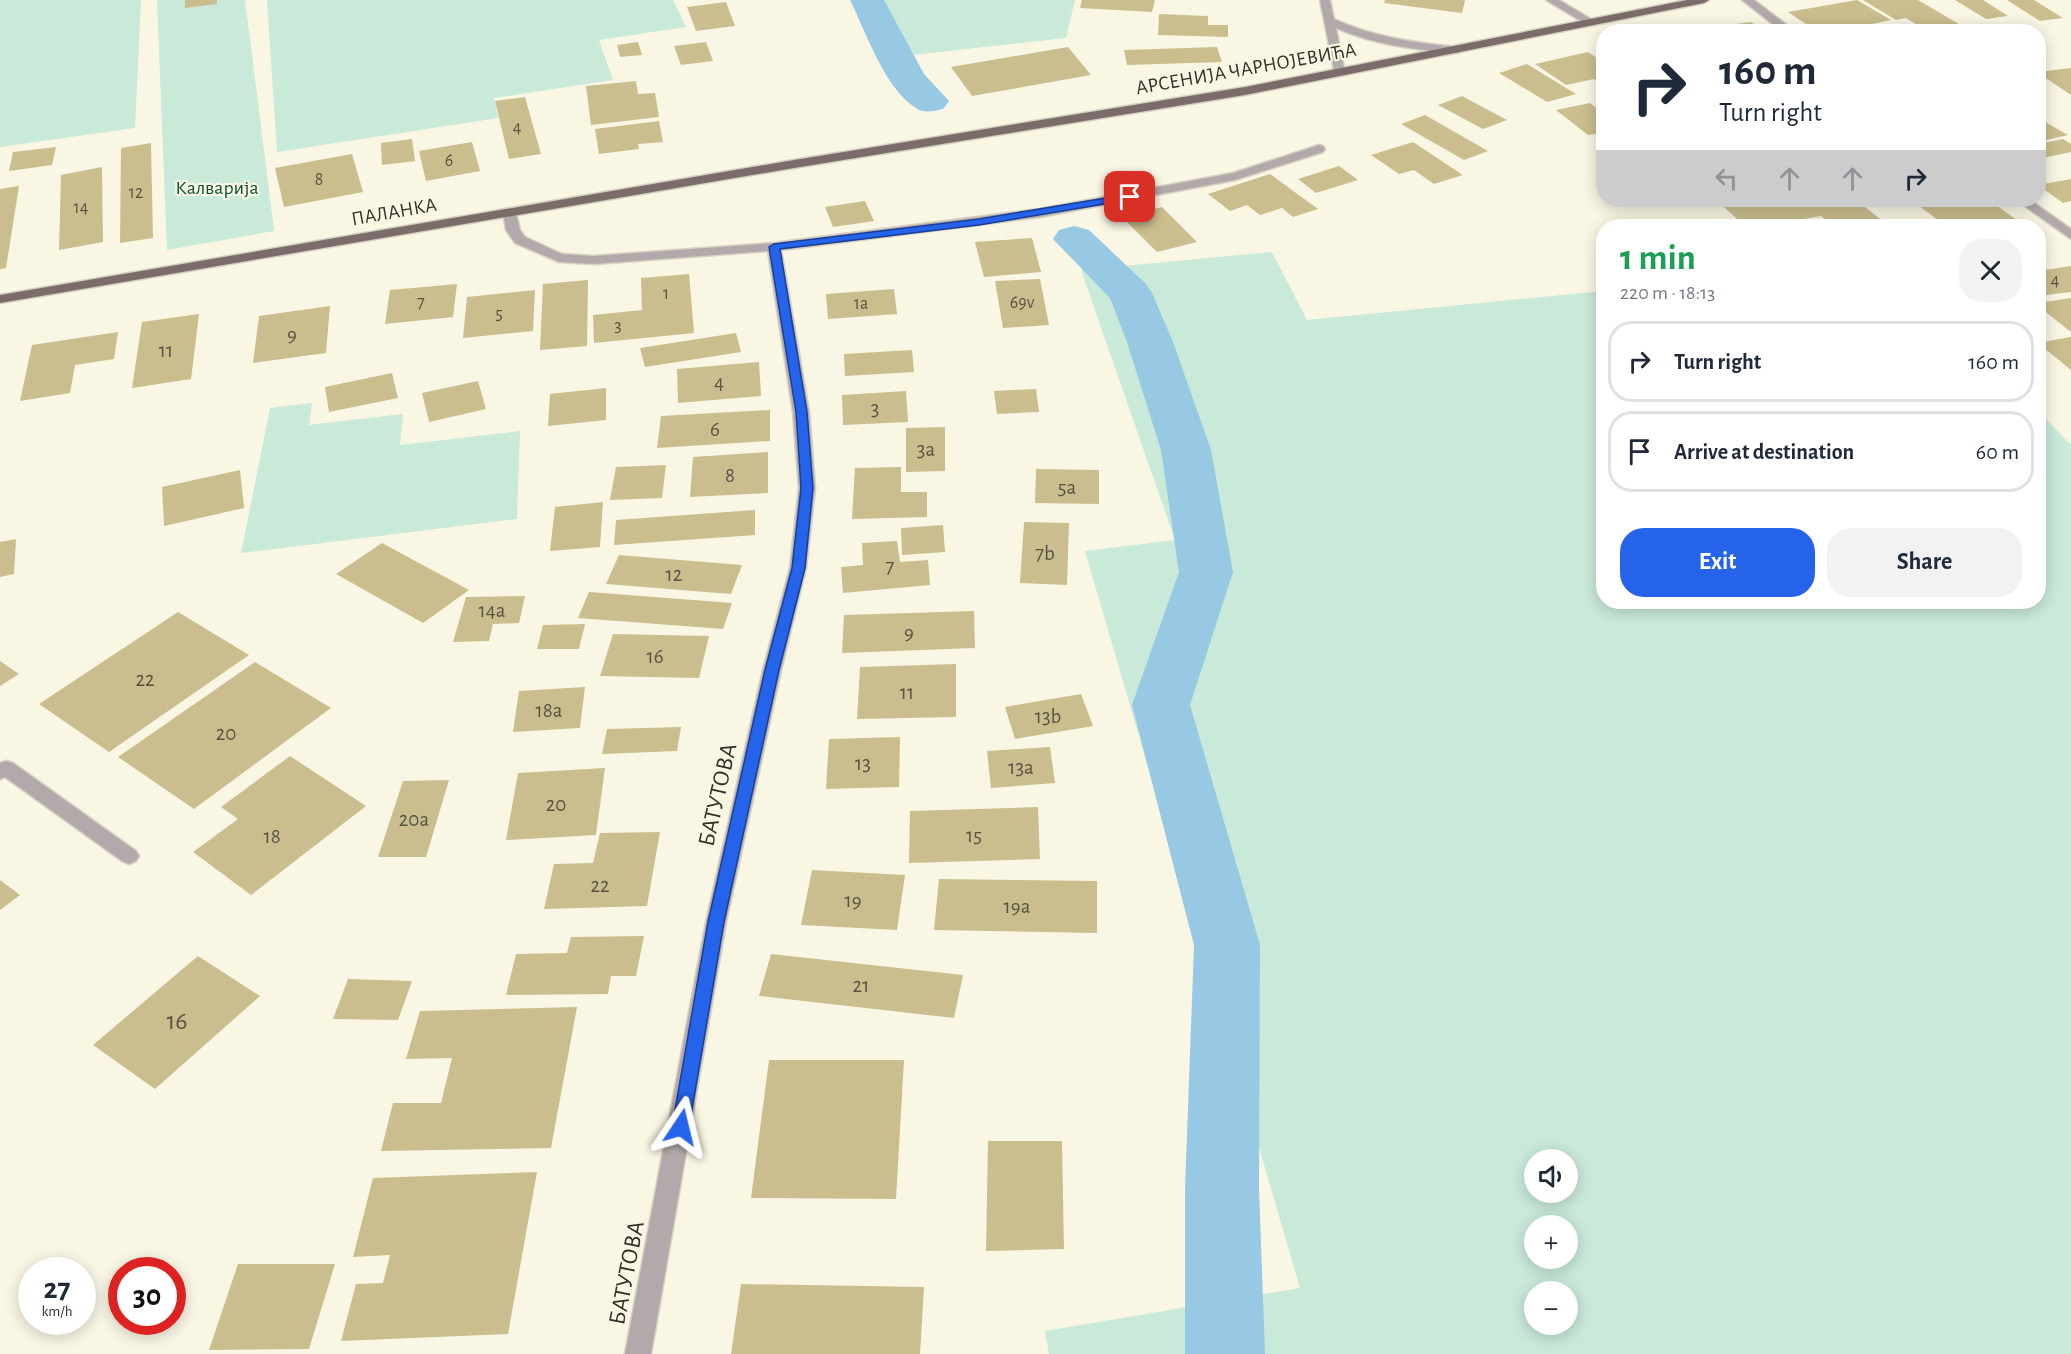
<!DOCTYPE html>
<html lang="en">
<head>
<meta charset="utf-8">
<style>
	:root { --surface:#fff; --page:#f2f2f3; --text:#1f2937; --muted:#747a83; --line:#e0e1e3; --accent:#2563eb }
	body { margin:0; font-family:"Alegreya Sans",sans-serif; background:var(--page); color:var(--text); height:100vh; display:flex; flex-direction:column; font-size:22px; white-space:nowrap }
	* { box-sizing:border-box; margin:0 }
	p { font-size:20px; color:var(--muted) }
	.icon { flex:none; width:33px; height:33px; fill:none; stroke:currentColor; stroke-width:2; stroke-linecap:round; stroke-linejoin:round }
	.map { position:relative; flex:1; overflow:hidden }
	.drawer { position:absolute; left:1596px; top:219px; width:450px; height:390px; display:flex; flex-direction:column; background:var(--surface); border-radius:24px; box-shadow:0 3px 15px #0003 }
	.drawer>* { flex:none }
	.guide { position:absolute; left:1596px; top:24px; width:450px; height:183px; border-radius:24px; box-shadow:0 3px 15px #0003; background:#fff; color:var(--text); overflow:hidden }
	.controls { position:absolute; left:1524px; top:1149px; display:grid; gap:12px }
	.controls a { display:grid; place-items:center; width:54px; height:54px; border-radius:50%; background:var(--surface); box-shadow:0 3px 15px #0003; font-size:30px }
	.speed { position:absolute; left:18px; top:1257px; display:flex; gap:12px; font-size:30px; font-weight:700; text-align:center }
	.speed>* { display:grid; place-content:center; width:78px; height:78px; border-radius:50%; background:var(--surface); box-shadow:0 3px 15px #0003; line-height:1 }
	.speed small { font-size:15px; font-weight:400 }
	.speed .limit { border:9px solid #d22; background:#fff; color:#111 }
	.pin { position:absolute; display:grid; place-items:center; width:51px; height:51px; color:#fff; margin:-26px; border-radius:12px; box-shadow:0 3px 9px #0006 }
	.me { position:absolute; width:66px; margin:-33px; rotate:10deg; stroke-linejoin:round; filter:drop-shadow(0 0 4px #0008) }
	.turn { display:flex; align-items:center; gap:21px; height:126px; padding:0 24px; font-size:27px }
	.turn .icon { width:78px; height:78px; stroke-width:2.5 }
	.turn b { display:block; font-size:42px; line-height:51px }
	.lanes { display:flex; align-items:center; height:57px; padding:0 24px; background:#0003; justify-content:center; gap:30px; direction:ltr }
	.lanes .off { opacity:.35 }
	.round { display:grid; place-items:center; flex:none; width:63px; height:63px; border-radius:24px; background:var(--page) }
	.headline { display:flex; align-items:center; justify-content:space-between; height:102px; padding:0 24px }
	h1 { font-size:36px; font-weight:700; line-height:45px; color:#1e9e55 }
	.cta { display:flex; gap:12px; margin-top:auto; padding:12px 24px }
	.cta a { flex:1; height:69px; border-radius:24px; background:var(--accent); color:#fff; font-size:24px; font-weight:700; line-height:69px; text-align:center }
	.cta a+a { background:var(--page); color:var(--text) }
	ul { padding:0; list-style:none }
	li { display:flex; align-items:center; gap:18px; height:81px; margin:0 12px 9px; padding:0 12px; border:3px solid var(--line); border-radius:24px }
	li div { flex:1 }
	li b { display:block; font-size:22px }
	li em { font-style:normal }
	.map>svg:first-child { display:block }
</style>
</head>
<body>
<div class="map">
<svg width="2071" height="1354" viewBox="0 0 2071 1354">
	<rect width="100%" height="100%" fill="#faf6e4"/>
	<!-- green -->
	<g fill="#c9e9d9" fill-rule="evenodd">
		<polygon points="0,0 141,0 135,128 0,147"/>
		<polygon points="157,0 245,0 274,231 167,250"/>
		<polygon points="267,0 673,0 686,27 599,40 613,80 494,98 498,118 277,152"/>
		<polygon points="880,0 1075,0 1066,38 904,56"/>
		<path d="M1272,252L1307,320L1603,291L1604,602H2038L2039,412L2071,445V1354H1049L1045,1331L1300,1288L1085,551L1175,540L1081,270ZM1534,1160H1568V1192H1534ZM1534,1226H1568V1258H1534ZM1534,1292H1568V1324H1534Z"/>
		<polygon points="312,403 309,425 403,414 400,445 520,431 517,519 241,553 270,408"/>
	</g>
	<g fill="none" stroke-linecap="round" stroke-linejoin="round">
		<!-- canal -->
		<g fill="#97c8e4" fill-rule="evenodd">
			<path d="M850,0H884L924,74L949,101L943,109C934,111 925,114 916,108C885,89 866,32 850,0Z"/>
			<polygon points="1074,226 1089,230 1146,284 1152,293 1173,342 1211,450 1233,572 1190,705 1260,945 1259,1189 1265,1354 1185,1354 1185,1189 1194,945 1132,705 1179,572 1161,450 1127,342 1110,298 1053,239 1059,230"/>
		</g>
	</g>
	<!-- building -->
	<g fill="#cabe8f">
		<polygon points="185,0 217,0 217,4 185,8"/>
		<polygon points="1082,0 1155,0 1152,12 1080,8"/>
		<polygon points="1385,0 1465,0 1462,13 1384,3"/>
		<polygon points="1857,0 1891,20 1858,27 1866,32 1818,32 1788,12"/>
		<polygon points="1863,0 1918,0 1969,30 1928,32 1906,18 1896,20"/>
		<polygon points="1955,0 1983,0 2008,16 1986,19"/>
		<polygon points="2007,0 2034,0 2063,18 2040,21"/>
		<polygon points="726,2 735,26 696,31 687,7"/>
		<polygon points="1159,14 1208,16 1208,25 1228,25 1228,37 1158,35"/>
		<polygon points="1751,22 1764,32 1691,32 1691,30"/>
		<polygon points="638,42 642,55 620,57 617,45"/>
		<polygon points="706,42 713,61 681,65 674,46"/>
		<polygon points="1068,47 1091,75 972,96 951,67"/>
		<polygon points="1217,47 1222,62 1127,65 1124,50"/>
		<polygon points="1588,52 1604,63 1604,85 1594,79 1566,85 1535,64"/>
		<polygon points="1527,64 1576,94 1547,102 1499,73"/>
		<polygon points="2071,68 2071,95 2038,73 2038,72"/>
		<polygon points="636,81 638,94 655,93 659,117 591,125 586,86"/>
		<polygon points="1462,96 1507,120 1483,129 1438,105"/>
		<polygon points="525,97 541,154 509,159 495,101"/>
		<polygon points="1590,103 1604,114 1604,141 1595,134 1588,135 1556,110"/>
		<polygon points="1425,115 1488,151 1464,160 1401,124"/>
		<polygon points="2038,118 2068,135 2038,142"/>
		<polygon points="659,121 663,142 638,144 639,149 599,154 595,129"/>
		<polygon points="412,139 415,161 382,165 381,143"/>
		<polygon points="2063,139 2071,144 2071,152 2038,159 2038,144"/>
		<polygon points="472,142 480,171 426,181 419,151"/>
		<polygon points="1413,142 1463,175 1434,184 1414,170 1399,174 1371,155"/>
		<polygon points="151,143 153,238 120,243 121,148"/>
		<polygon points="56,147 52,165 9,171 13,152"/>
		<polygon points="352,154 363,192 284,207 275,168"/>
		<polygon points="1339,166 1358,180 1316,193 1298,179"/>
		<polygon points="102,167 103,242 59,250 61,175"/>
		<polygon points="1270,174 1318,209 1293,217 1282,208 1260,215 1247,205 1230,211 1208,194"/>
		<polygon points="2071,179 2071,201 2063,203 2038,185"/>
		<polygon points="19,186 6,268 0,269 0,189"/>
		<polygon points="1716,200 1856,200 1889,226 1833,226 1821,216 1804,219 1812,226 1745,226"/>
		<polygon points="1911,200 1989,200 2025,226 1946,226"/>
		<polygon points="865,201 874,221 833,227 825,207"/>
		<polygon points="1162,207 1197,242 1157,252 1122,217"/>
		<polygon points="1032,238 1041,272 984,277 975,242"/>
		<polygon points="2071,266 2071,292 2038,296 2038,271"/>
		<polygon points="689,274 694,333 594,343 593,315 642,310 641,278"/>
		<polygon points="1040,279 1049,325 1003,328 995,281"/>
		<polygon points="588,280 587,346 540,350 543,284"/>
		<polygon points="457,284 453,317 385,324 390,290"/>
		<polygon points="894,289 897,314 828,319 826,294"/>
		<polygon points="535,290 533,331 463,338 467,297"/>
		<polygon points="2071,298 2071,332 2038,306 2038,303"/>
		<polygon points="330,306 326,353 253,363 259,316"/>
		<polygon points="199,314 191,379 132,388 142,322"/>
		<polygon points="118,332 114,359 75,365 70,393 20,401 32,345"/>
		<polygon points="736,333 741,352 645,367 640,348"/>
		<polygon points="2070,337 2071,337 2071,370 2038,343"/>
		<polygon points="912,350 914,372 845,376 844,354"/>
		<polygon points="759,362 761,396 678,403 677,369"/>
		<polygon points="392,373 398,398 329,412 325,387"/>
		<polygon points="478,381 486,409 429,422 422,393"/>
		<polygon points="606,388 606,420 548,426 550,394"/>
		<polygon points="1036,389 1039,412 997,414 994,391"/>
		<polygon points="906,391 908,422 843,425 842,395"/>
		<polygon points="770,410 770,441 657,448 661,416"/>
		<polygon points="945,427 945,471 906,472 906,428"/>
		<polygon points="768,452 768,493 690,497 693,457"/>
		<polygon points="666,465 662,498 610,500 616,467"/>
		<polygon points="901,467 901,492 927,492 927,517 852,519 855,468"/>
		<polygon points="1036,469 1099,470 1099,504 1035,503"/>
		<polygon points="240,470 244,508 164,526 162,487"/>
		<polygon points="603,502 600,547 550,551 555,507"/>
		<polygon points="755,510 755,535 614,545 616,520"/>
		<polygon points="1024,522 1069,523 1067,585 1020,583"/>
		<polygon points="943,525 945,552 902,555 901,528"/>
		<polygon points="16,539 14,574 0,577 0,542"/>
		<polygon points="897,541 900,562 928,560 930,585 843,593 841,567 863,565 862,543"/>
		<polygon points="382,543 469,590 423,623 336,574"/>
		<polygon points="619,555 742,565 731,594 606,584"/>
		<polygon points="589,592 732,603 723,629 578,618"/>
		<polygon points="525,596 519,623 493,624 489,641 453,642 466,597"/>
		<polygon points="974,611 975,648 842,653 844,615"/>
		<polygon points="178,612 249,655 109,752 39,704"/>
		<polygon points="585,624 579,649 537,649 543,625"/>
		<polygon points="613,634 709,636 699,678 600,676"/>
		<polygon points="0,661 19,674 0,686"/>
		<polygon points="255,662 331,708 194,809 118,757"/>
		<polygon points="956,664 956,717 857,719 860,667"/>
		<polygon points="585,687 580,728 513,732 519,691"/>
		<polygon points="1081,694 1093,726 1015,739 1005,707"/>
		<polygon points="681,727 677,751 602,754 607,729"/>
		<polygon points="900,737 899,787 826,789 829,739"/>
		<polygon points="1050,747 1055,783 991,788 987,751"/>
		<polygon points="290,756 366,806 251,895 193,852 238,819 221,807"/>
		<polygon points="605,768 596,835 506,840 518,773"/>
		<polygon points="449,780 426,857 378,857 403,781"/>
		<polygon points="1038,807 1040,859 909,863 910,811"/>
		<polygon points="660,832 647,906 544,909 554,864 593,863 600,833"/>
		<polygon points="812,870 905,875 897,930 801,925"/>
		<polygon points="939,879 1097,881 1097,933 934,930"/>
		<polygon points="0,880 20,895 0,910"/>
		<polygon points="644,936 636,976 611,976 608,994 506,995 516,954 567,953 571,937"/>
		<polygon points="771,954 963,975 954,1018 759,996"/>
		<polygon points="198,956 260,996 155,1089 93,1045"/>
		<polygon points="348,979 412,981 398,1020 333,1019"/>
		<polygon points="577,1007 551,1148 381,1151 393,1103 441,1103 452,1058 406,1059 420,1011"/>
		<polygon points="769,1060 904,1060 896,1199 751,1198"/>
		<polygon points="988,1141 1062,1141 1064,1249 986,1251"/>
		<polygon points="537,1172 508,1334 341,1341 356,1284 383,1283 390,1255 353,1257 373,1178"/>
		<polygon points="238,1264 335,1264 309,1349 209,1350"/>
		<polygon points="741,1284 924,1287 920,1354 731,1354"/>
	</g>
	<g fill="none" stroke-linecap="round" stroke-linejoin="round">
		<!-- minor casing -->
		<g stroke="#d6d2c2" stroke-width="3">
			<g id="minor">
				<path d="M1320,0H1330L1334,19C1374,37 1415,43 1458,47L1464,50L1458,53C1416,50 1375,45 1336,28L1345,73L1343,75H1335Z"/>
				<polygon points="1546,0 1559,0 1596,22 1594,24 1586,24"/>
				<polygon points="1742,0 1754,0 1796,32 1783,32"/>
				<polygon points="1319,145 1323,146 1325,149 1323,152 1235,180 1040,217 781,250 809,412 815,488 806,568 781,670 726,922 651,1354 625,1354 706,922 763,670 790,568 799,488 793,412 768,251 594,264 559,262 515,243 506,230 503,212 505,209 515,209 520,230 525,237 562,254 594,256 774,243 1040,209 1233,173"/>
				<polygon points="2016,200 2030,200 2071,229 2071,239"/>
				<polygon points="6,761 13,763 136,851 139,856 136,861 129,864 122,861 5,777 0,779 0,763"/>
			</g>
		</g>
		<!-- major casing -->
		<g stroke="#d6d2c2" stroke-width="3">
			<polygon id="major" points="1687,0 1709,0 1704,3 1245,95 794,168 0,303 0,295 794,160 1245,87"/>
		</g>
		<!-- minor -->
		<use href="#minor" fill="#b3a9aa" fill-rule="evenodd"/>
		<!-- major -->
		<use href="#major" fill="#7b6b6b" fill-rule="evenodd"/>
	</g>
	<!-- route -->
	<polygon fill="#2563eb" stroke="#184099" stroke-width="1.5" points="1130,194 1134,195 1134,199 979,225 780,249 807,412 813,488 805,568 779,670 724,922 689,1127 687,1132 681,1134 674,1132 672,1127 708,922 765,670 792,568 801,488 796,412 769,247 774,244 979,219"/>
	<g text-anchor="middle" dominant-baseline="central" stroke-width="4.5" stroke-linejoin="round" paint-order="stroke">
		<!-- far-number labels -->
		<g font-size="18" fill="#575442">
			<text x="517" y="128">4</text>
			<text x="449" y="161">6</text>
			<text x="319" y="180">8</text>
			<text x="136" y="193">12</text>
			<text x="81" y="208">14</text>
			<text x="2055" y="281">4</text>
			<text x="666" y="294">1</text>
			<text x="421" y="303">7</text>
			<text x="1022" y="303">69v</text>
			<text x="861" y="304">1a</text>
			<text x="499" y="314">5</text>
			<text x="618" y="326">3</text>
		</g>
		<!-- far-street labels -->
		<g font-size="20" fill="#313029" stroke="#faf6e4">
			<text transform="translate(1246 69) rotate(-10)">АРСЕНИЈА ЧАРНОЈЕВИЋА</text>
			<text transform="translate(394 212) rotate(-10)">ПАЛАНКА</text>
		</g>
		<!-- far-park labels -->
		<g font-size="20" fill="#0f513a" stroke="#faf6e4">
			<text x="217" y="188">Калварија</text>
		</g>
		<!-- number labels -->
		<g font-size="21" fill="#575442">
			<text x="292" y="334">9</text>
			<text x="166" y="350">11</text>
			<text x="719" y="382">4</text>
			<text x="875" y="408">3</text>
			<text x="715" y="429">6</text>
			<text x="926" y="449">3a</text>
			<text x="730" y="475">8</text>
			<text x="1067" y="487">5a</text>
			<text x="1045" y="553">7b</text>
			<text x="890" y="566">7</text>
			<text x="674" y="574">12</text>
			<text x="492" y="610">14a</text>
			<text x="909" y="632">9</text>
			<text x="655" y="656">16</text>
			<text x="145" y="679">22</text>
			<text x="907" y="692">11</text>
			<text x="549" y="710">18a</text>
			<text x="1048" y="716">13b</text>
			<text x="226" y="733">20</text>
			<text x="863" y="763">13</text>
			<text x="1021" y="767">13a</text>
			<text x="556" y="804">20</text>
			<text x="414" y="819">20a</text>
			<text x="974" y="835">15</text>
			<text x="272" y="836">18</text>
			<text x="600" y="885">22</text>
			<text x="853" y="900">19</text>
			<text x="1017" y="906">19a</text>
			<text x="861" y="985">21</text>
		</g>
		<!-- street labels -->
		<g font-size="24" fill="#313029" stroke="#faf6e4">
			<text transform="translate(718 795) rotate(-77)">БАТУТОВА</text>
			<text transform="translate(627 1273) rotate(-79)">БАТУТОВА</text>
		</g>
		<!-- near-number labels -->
		<g font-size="26" fill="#575442">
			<text x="177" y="1021">16</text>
		</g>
	</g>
</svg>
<div class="controls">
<a><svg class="icon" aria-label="sound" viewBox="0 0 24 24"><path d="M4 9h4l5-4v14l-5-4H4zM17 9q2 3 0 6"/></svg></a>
<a>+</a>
<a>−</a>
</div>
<div class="speed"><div>27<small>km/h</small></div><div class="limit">30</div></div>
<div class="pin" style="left:1130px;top:197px;background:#d93025"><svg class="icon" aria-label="arrive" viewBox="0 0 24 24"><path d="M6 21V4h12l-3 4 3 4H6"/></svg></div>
<svg class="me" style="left:681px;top:1127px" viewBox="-20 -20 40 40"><path d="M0-17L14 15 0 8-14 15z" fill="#2563eb" stroke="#fff" stroke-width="4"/></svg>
<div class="guide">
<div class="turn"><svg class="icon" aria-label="right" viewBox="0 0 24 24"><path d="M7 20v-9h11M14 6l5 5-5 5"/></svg><div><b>160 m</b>Turn right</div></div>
<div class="lanes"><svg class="icon off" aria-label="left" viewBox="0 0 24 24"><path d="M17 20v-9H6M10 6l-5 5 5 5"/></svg><svg class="icon off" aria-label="ahead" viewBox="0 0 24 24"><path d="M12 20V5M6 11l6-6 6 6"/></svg><svg class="icon off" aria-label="ahead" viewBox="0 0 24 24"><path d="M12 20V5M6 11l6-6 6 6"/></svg><svg class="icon" aria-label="right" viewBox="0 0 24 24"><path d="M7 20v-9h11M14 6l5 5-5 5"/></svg></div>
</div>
<section class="drawer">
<div class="headline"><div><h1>1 min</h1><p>220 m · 18:13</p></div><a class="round"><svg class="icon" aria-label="close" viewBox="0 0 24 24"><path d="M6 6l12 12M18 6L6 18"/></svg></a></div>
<ul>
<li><svg class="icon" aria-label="right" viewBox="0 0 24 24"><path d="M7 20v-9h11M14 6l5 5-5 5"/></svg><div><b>Turn right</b></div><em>160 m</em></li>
<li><svg class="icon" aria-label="arrive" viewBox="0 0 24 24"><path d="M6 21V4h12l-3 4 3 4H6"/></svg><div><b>Arrive at destination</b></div><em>60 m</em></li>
</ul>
<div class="cta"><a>Exit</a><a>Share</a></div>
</section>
</div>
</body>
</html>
